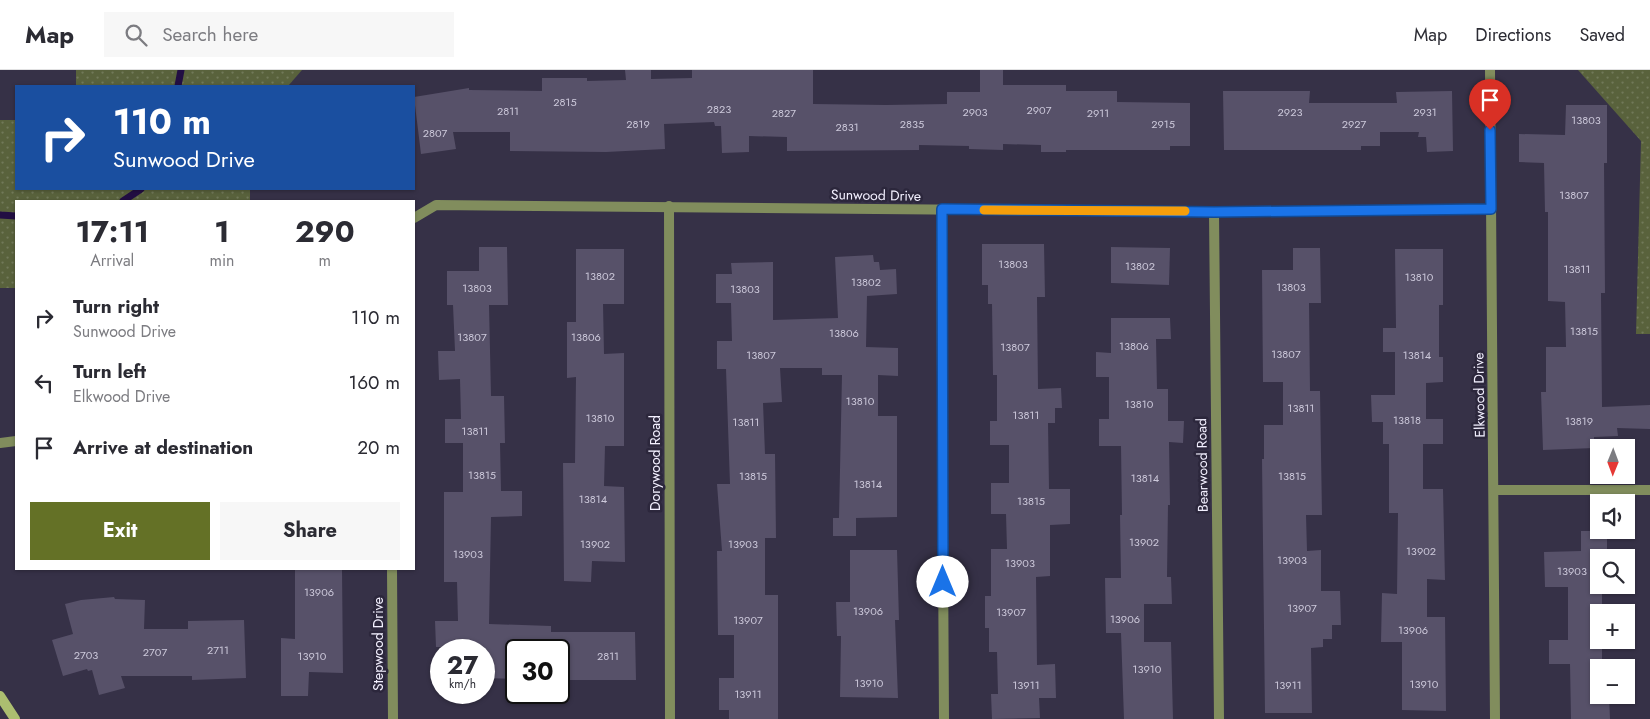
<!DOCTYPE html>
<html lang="en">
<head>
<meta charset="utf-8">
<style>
	:root { --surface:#fff; --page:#f7f7f7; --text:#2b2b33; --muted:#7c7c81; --line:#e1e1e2; --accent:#647126 }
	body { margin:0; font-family:Jost,sans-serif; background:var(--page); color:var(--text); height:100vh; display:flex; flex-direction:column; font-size:19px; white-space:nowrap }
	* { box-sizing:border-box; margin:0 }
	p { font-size:16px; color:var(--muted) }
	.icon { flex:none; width:28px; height:28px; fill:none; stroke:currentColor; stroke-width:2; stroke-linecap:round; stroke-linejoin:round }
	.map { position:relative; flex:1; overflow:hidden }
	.details { position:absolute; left:15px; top:130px; width:400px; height:370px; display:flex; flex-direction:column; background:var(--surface); border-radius:0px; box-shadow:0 1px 4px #0004 }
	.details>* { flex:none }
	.guide { position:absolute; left:15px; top:15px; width:400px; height:105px; border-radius:0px; box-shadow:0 1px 4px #0004; background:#1a4fa0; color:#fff; overflow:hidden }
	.needle { width:32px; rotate:181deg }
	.controls { position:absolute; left:1590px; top:369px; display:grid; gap:10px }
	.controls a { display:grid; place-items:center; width:45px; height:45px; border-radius:0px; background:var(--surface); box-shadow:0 1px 4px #0004; font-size:25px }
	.speed { position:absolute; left:430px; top:569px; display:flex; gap:10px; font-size:25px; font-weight:700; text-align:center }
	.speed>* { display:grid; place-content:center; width:65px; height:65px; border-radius:50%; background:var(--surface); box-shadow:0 1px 4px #0004; line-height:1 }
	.speed small { font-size:12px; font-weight:400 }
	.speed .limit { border:2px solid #111; border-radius:8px; background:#fff; color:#111 }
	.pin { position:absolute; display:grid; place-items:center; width:42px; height:42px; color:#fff; margin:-51px -21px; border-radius:50% 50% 50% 0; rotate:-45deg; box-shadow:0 0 5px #0007 }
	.pin .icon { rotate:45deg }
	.me { position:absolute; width:55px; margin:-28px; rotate:0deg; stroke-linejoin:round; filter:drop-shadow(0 0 4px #0008) }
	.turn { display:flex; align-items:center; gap:18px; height:105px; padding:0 15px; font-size:22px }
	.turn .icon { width:65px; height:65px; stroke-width:2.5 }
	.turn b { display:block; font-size:35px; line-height:42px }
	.eta { display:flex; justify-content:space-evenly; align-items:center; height:85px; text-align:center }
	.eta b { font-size:30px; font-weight:700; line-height:35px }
	.button { display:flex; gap:10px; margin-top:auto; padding:10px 15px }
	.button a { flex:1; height:58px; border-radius:0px; background:var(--accent); color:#fff; font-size:20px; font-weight:700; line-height:58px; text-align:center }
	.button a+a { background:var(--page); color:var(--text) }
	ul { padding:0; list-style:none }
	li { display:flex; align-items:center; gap:15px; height:65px; padding:0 15px }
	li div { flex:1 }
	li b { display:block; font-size:19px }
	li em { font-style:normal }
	header { display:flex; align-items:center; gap:30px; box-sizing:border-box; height:70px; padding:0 25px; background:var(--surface); border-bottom:1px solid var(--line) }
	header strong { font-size:24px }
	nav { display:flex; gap:28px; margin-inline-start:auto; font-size:18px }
	.search { width:350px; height:45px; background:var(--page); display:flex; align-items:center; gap:12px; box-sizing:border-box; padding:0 18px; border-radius:0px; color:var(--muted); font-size:19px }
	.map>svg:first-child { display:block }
</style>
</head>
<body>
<header>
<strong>Map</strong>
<div class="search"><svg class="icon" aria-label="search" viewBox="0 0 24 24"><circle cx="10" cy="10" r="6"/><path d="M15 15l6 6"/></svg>Search here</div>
<nav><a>Map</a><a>Directions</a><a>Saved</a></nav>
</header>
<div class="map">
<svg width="1650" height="649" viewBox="0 0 1650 649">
	<defs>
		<pattern id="grass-dots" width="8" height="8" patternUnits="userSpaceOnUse" patternTransform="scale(1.25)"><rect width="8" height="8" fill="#59623c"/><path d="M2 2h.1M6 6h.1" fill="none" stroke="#717959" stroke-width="1.8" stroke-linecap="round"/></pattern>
	</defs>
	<rect width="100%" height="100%" fill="#363147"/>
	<!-- grass -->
	<g fill="url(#grass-dots)">
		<polygon points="76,0 302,0 288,16 76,16"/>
		<polygon points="1578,0 1650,0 1650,264 1636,264 1641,71"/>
		<polygon points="0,50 16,50 16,119 250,119 250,131 16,131 16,218 0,218"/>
	</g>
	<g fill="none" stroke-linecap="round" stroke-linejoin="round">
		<!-- stream -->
		<g stroke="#220e43" stroke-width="7">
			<polyline points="178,16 181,0"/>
			<polyline points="123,131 141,119"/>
			<polyline points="0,145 16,146"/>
		</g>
	</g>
	<!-- building -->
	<g fill="#575169">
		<polygon points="625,0 651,0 651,9 692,8 692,0 813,0 813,34 886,35 947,34 947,22 980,22 980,0 1003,0 1003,15 1066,15 1066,21 1117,21 1117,32 1190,33 1190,76 1170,76 1170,80 1066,80 1066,82 1041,82 1041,75 1003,74 1003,80 969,79 969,76 919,75 919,80 787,81 787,67 749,66 749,82 722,83 721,56 715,56 714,52 664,54 665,79 606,82 510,81 510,62 453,62 456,79 421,84 414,27 469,18 469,20 542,21 542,8 587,8 587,11 626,10"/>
		<polygon points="1223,21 1310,21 1309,33 1397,33 1396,22 1452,21 1453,81 1427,82 1426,67 1418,67 1419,62 1380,62 1380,76 1361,76 1361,80 1224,80"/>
		<polygon points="1566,35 1607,35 1607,93 1604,93 1605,223 1601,223 1602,337 1650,335 1650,359 1617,358 1618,366 1594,367 1594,378 1543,380 1541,322 1546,322 1546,277 1566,277 1565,232 1548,231 1548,142 1545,142 1544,93 1519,92 1519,64 1565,65"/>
		<polygon points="982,174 1044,174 1045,227 1037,227 1038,319 1061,318 1062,338 1055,338 1055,353 1048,353 1049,419 1070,419 1070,454 1050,455 1050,506 1036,507 1037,595 1055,594 1056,628 1039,628 1040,648 992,649 991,624 998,624 997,582 989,582 989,558 985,558 985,526 991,526 991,479 1007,479 1006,444 991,444 991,413 1009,413 1009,375 990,375 990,351 997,351 997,305 993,305 992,234 988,234 988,215 982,215"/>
		<polygon points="479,177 507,177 508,235 489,235 491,326 504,326 505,373 500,373 501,421 522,421 522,446 491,447 489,554 551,556 551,562 635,562 636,610 559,610 559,580 516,580 516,609 484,608 484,580 457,580 457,577 436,577 435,551 458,551 457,512 444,512 444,422 463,422 463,373 445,373 445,349 461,349 460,309 439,310 438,281 455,281 453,235 447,235 447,201 479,201"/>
		<polygon points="1111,177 1170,178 1169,215 1111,213"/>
		<polygon points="1293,178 1320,178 1321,233 1309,233 1310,321 1320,321 1322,445 1306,445 1307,481 1321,480 1321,521 1340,521 1341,555 1332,555 1332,569 1323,569 1323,577 1311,578 1312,643 1265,643 1262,389 1264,389 1264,355 1283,355 1283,312 1263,312 1262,200 1293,200"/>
		<polygon points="576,179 624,179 624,234 603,234 604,284 624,283 624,376 605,376 604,416 624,417 625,492 592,491 591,512 564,511 563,393 575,393 576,307 567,308 567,252 576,252"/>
		<polygon points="1395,179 1443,179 1443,235 1439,235 1439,287 1443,287 1443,312 1426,313 1426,349 1443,349 1443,374 1423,374 1423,419 1443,419 1445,510 1427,509 1427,547 1445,547 1446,641 1402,640 1402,572 1381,572 1382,523 1397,524 1398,443 1389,443 1389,374 1383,374 1383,352 1372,352 1371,325 1395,325 1395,282 1383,282 1383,258 1396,258"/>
		<polygon points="873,185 874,192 879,192 880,200 896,199 897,224 867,226 866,277 898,278 898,306 878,305 878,346 897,346 897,447 856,448 856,466 833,466 833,448 839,448 842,305 822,305 822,298 780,298 782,332 763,333 765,384 775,384 776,468 765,468 765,525 778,525 778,649 729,649 729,640 719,640 719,608 734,608 734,565 718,565 717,481 722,481 717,414 730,414 726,299 717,299 717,271 732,271 731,233 716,233 716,204 732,204 731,193 773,192 773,250 838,248 835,187"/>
		<polygon points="1111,248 1170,248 1171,269 1156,269 1157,319 1168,319 1168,351 1184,351 1183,373 1169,372 1170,435 1168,435 1167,507 1171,507 1172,534 1144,534 1144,572 1171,572 1173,649 1124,649 1121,563 1106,563 1105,508 1121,508 1120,445 1122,445 1121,376 1099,376 1099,349 1109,349 1109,307 1096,307 1096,282 1111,283"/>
		<polygon points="1581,461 1607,461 1607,488 1599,488 1599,515 1608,516 1602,516 1602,542 1599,542 1599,570 1602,570 1602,598 1599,598 1599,625 1609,625 1610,649 1571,649 1570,594 1549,594 1549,570 1568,570 1568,517 1545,517 1544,482 1581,481"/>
		<polygon points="850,480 897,480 899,550 895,550 898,628 840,627 841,566 837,566 836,532 850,532"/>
		<polygon points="295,499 342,499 343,603 309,602 308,626 281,626 281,568 295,569"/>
		<polygon points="114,527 115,529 145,530 144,559 188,559 188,551 244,550 246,608 192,610 192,606 121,606 125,618 99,625 92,600 88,601 87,599 63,606 52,570 73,564 65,534 81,530"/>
	</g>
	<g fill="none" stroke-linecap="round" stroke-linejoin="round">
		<!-- minor -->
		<g stroke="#818d5d" stroke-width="10">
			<polyline points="1490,0 1495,649"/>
			<polyline points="669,136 670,649"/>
			<polyline points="941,139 944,649"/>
			<polyline points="1214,142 1219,649"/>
			<polyline points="414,148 436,135 1214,142 1491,139"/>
			<polyline points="0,373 16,371"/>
			<polyline points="1494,420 1650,420"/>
			<polyline points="392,499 393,649"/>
		</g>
		<!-- secondary -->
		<polyline stroke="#acbe70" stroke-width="10" points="0,626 15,649"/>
	</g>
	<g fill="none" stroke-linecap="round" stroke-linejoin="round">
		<!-- route casing -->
		<g stroke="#114b97" stroke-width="12">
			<polyline id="route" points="943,512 942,139 1214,142 1491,139 1490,60"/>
		</g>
		<!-- route -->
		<use href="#route" stroke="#1a73e8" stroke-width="9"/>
		<!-- slow -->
		<polyline stroke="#f59e0b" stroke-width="9" points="984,140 1185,141"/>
	</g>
	<g text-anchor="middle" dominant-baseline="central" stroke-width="5" stroke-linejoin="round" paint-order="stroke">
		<!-- number labels -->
		<g font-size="11" fill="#ccc8da">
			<text x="565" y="32">2815</text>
			<text x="719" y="39">2823</text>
			<text x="1039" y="40">2907</text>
			<text x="508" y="41">2811</text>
			<text x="975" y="42">2903</text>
			<text x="1290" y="42">2923</text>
			<text x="1425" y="42">2931</text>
			<text x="784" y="43">2827</text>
			<text x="1098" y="43">2911</text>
			<text x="1586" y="50">13803</text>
			<text x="638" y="54">2819</text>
			<text x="912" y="54">2835</text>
			<text x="1163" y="54">2915</text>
			<text x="1354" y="54">2927</text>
			<text x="847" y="57">2831</text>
			<text x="435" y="63">2807</text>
			<text x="1574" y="125">13807</text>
			<text x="1013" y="194">13803</text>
			<text x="1140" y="196">13802</text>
			<text x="1577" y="199">13811</text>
			<text x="600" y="206">13802</text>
			<text x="1419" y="207">13810</text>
			<text x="866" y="212">13802</text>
			<text x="1291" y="217">13803</text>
			<text x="477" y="218">13803</text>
			<text x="745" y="219">13803</text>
			<text x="1584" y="261">13815</text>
			<text x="844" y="263">13806</text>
			<text x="472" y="267">13807</text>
			<text x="586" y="267">13806</text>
			<text x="1134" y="276">13806</text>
			<text x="1015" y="277">13807</text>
			<text x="1286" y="284">13807</text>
			<text x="761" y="285">13807</text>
			<text x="1417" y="285">13814</text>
			<text x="860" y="331">13810</text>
			<text x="1139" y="334">13810</text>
			<text x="1301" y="338">13811</text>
			<text x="1026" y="345">13811</text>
			<text x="600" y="348">13810</text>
			<text x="1407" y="350">13818</text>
			<text x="1579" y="351">13819</text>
			<text x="746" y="352">13811</text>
			<text x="475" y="361">13811</text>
			<text x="482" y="405">13815</text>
			<text x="753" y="406">13815</text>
			<text x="1292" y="406">13815</text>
			<text x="1145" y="408">13814</text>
			<text x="868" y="414">13814</text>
			<text x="593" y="429">13814</text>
			<text x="1031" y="431">13815</text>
			<text x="1144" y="472">13902</text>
			<text x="595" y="474">13902</text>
			<text x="743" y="474">13903</text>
			<text x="1421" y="481">13902</text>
			<text x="468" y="484">13903</text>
			<text x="1292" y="490">13903</text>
			<text x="1020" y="493">13903</text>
			<text x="1572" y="501">13903</text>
			<text x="319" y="522">13906</text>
			<text x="1302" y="538">13907</text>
			<text x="868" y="541">13906</text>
			<text x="1011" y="542">13907</text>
			<text x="1125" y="549">13906</text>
			<text x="748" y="550">13907</text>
			<text x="1413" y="560">13906</text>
			<text x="218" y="580">2711</text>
			<text x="155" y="582">2707</text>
			<text x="86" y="585">2703</text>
			<text x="312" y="586">13910</text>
			<text x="608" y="586">2811</text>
			<text x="1147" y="599">13910</text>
			<text x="869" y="613">13910</text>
			<text x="1424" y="614">13910</text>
			<text x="1026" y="615">13911</text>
			<text x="1288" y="615">13911</text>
			<text x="748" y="624">13911</text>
		</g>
		<!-- street labels -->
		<g font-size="14" fill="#f3f0ff" stroke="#2c273c">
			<text transform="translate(876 125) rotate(1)">Sunwood Drive</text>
			<text transform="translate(1479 325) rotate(-91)">Elkwood Drive</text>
			<text transform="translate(655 393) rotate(-90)">Dorywood Road</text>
			<text transform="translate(1202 395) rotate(-91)">Bearwood Road</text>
			<text transform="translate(378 574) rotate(-90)">Stepwood Drive</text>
		</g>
	</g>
</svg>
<div class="controls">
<a><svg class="needle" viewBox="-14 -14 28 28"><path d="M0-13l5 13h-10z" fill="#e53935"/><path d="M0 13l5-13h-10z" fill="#7c7c81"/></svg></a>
<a><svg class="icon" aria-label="sound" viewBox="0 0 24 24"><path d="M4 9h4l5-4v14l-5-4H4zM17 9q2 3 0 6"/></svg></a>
<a><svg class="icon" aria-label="search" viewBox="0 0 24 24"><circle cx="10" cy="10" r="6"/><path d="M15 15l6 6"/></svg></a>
<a>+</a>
<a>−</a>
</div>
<div class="speed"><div>27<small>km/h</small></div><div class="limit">30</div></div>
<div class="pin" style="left:1490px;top:60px;background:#d93025"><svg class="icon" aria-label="arrive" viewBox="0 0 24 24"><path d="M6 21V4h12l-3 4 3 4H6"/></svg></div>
<svg class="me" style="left:943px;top:512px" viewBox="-20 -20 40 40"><circle r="19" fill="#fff"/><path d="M0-13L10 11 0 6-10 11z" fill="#1a73e8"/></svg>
<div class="guide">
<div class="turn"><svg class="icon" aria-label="right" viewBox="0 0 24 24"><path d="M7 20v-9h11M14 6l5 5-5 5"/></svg><div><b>110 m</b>Sunwood Drive</div></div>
</div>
<section class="details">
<div class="eta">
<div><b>17:11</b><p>Arrival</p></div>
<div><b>1</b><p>min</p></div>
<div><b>290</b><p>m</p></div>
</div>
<ul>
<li><svg class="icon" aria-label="right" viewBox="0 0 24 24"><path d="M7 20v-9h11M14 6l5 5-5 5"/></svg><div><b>Turn right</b><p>Sunwood Drive</p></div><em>110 m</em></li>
<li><svg class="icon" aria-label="left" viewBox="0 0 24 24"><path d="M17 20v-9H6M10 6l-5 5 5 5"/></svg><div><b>Turn left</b><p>Elkwood Drive</p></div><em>160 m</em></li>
<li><svg class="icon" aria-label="arrive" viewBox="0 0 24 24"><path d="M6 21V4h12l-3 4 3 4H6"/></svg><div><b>Arrive at destination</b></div><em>20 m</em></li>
</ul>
<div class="button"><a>Exit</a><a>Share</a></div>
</section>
</div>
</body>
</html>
